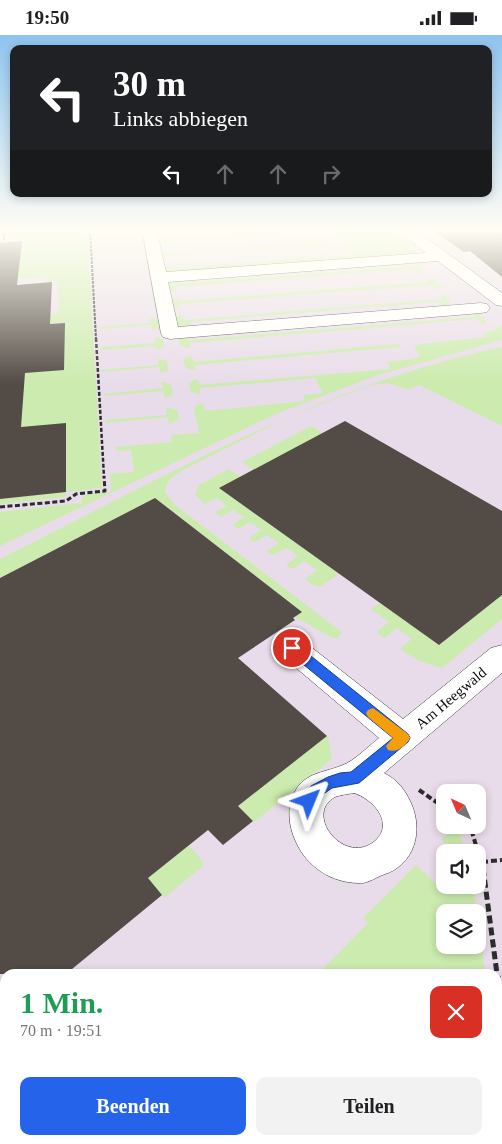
<!DOCTYPE html>
<html lang="de">
<head>
<meta charset="utf-8">
<style>
	:root { --surface:#fff; --page:#f2f2f2; --text:#202124; --muted:#757577; --accent:#2563eb }
	body { margin:0; font-family:Georgia,serif; background:var(--page); color:var(--text); height:100vh; display:flex; flex-direction:column; font-size:19px; white-space:nowrap }
	* { box-sizing:border-box; margin:0 }
	p { font-size:16px; color:var(--muted) }
	.icon { flex:none; width:28px; height:28px; fill:none; stroke:currentColor; stroke-width:2; stroke-linecap:round; stroke-linejoin:round }
	.map { position:relative; flex:1; overflow:hidden }
	.panel { position:absolute; left:0px; top:934px; width:502px; height:176px; display:flex; flex-direction:column; background:var(--surface); border-radius:15px 15px 0 0; box-shadow:0 2px 8px #0003 }
	.panel>* { flex:none }
	.banner { position:absolute; left:10px; top:10px; width:482px; height:152px; border-radius:10px; box-shadow:0 2px 8px #0003; background:#202124; color:#fff; overflow:hidden }
	.needle { width:32px; rotate:316deg }
	.fabs { position:absolute; left:436px; top:749px; display:grid; gap:10px }
	.fabs a { display:grid; place-items:center; width:50px; height:50px; border-radius:10px; background:var(--surface); box-shadow:0 2px 8px #0003; font-size:25px }
	.pin { position:absolute; display:grid; place-items:center; width:42px; height:42px; color:#fff; margin:-21px; border:2px solid #fff; border-radius:50%; box-shadow:0 1px 5px #0007 }
	.me { position:absolute; width:55px; margin:-28px; rotate:46deg; stroke-linejoin:round; filter:drop-shadow(0 0 4px #0008) }
	.turn { display:flex; align-items:center; gap:18px; height:105px; padding:0 20px; font-size:22px }
	.turn .icon { width:65px; height:65px; stroke-width:2.5 }
	.turn b { display:block; font-size:35px; line-height:42px }
	.lanes { display:flex; align-items:center; height:48px; padding:0 20px; background:#0003; justify-content:center; gap:25px; direction:ltr }
	.lanes .off { opacity:.35 }
	.round { display:grid; place-items:center; flex:none; width:52px; height:52px; border-radius:10px; background:var(--page) }
	.summary { display:flex; align-items:center; justify-content:space-between; height:85px; padding:0 20px }
	h1 { font-size:30px; font-weight:700; line-height:38px; color:#1e9e55 }
	.cta { display:flex; gap:10px; margin-top:auto; padding:10px 20px }
	.cta a { flex:1; height:58px; border-radius:10px; background:var(--accent); color:#fff; font-size:20px; font-weight:700; line-height:58px; text-align:center }
	.cta a+a { background:var(--page); color:var(--text) }
	.status { display:flex; justify-content:space-between; align-items:center; height:35px; padding:0 25px; background:var(--surface); direction:ltr }
	.status svg { height:14px; fill:currentColor }
	.map>svg:first-child { display:block }
</style>
</head>
<body>
<div class="status"><b>19:50</b><svg viewBox="0 0 49 12"><path d="M0 12V9h3v3zM5 12V6h3v6zM10 12V3h3v9zM15 12V0h3v12zM26 1h20v11H26zM47 4h2v5h-2z"/></svg></div>
<div class="map">
<svg width="502" height="1109" viewBox="0 0 502 1109">
	<rect width="100%" height="100%" fill="#fffbe6"/>
	<!-- industrial -->
	<path fill="#e9dcea" fill-rule="evenodd" d="M0,194H502V1109H0ZM445,758H478V790H445ZM445,818H478V850H445ZM445,878H478V910H445ZM5,939H498V1105H5Z"/>
	<!-- green -->
	<g fill="#ccebae">
		<polygon points="70,194 87,194 102,453 66,457 65,462 0,469 0,464 66,457 66,389 21,392 25,338 64,335 64,288 0,293 0,283 58,278 58,246 47,247 47,242 0,245 0,214 25,212 25,205 9,198"/>
		<polygon points="307,194 313,194 315,197 311,200 308,196 166,206 166,209 159,209 158,202 163,201 165,204"/>
		<polygon points="336,194 386,194 418,216 415,218 172,236 172,239 165,238 164,231 170,230 171,233 322,222 321,219 329,222 352,220"/>
		<polygon points="312,205 321,206 323,212 317,214 315,210 169,220 167,224 163,224 160,216 167,215 168,218 314,208"/>
		<polygon points="417,231 423,237 417,238 413,234 176,252 176,256 169,255 167,249 179,245 181,248"/>
		<polygon points="429,243 443,252 436,254 431,250 179,269 179,274 171,271 171,264 176,262 179,266 429,247 427,244"/>
		<polygon points="440,260 445,260 450,266 449,270 442,271 439,267 190,287 191,291 185,292 177,289 175,282 182,280 184,285 442,264"/>
		<polygon points="472,277 476,277 487,287 482,289 477,284 190,308 190,313 181,311 179,303 188,301 189,305 474,282"/>
		<polygon points="150,283 159,284 160,293 153,295 152,290 100,294 99,292 151,288"/>
		<polygon points="502,290 502,305 378,340 278,378 0,511 0,477 82,468 82,460 111,457 110,439 134,437 131,415 117,416 116,412 172,407 171,400 199,398 194,373 199,369 204,370 205,376 305,366 303,360 323,358 315,343 200,353 200,359 191,357 189,348 197,344 200,350 391,334 387,327 413,324 420,321 414,310 486,302 483,298 493,296"/>
		<polygon points="157,302 163,305 164,312 157,315 156,311 101,315 100,312 155,308 155,303"/>
		<polygon points="398,309 400,312 194,330 195,335 186,333 183,324 191,321 194,327"/>
		<path d="M502,312V391L419,350L409,355L389,348L371,350L286,383L185,434C175,440 166,444 165,457L175,470L340,596L342,598L337,603H332L295,582L302,577L155,463L0,543V524C162,443 322,350 502,312Z"/>
		<polygon points="158,324 167,326 168,336 161,338 159,332 102,337 102,335 158,330"/>
		<polygon points="162,347 171,350 173,359 165,363 163,356 104,361 104,359 163,353"/>
		<polygon points="166,372 177,375 179,384 169,389 168,382 106,388 106,385 167,380"/>
		<polygon points="311,391 323,398 254,435 242,427"/>
		<polygon points="229,434 241,442 220,454 339,539 321,551 315,551 305,544 317,535 304,526 292,534 286,530 298,521 286,513 273,520 267,516 279,508 267,500 255,507 249,503 261,495 250,487 238,494 232,490 244,482 233,475 221,482 215,477 227,471 217,463 205,469 195,460 199,450"/>
		<polygon points="502,560 502,584 442,633 419,626 400,614 412,604 397,593 384,603 377,597 389,587 371,574 380,568 439,610"/>
		<polygon points="328,700 332,724 254,787 238,771"/>
		<polygon points="453,793 459,798 466,817 456,817 441,805"/>
		<polygon points="189,810 203,827 203,831 164,863 148,843"/>
		<polygon points="416,830 436,849 445,841 445,850 473,850 477,877 445,878 445,910 478,910 478,881 485,939 318,939 368,888 363,883"/>
		<polygon points="498,1036 502,1071 502,1109 352,1109 355,1105 498,1105"/>
	</g>
	<!-- building -->
	<g fill="#534b45">
		<polygon points="431,194 502,194 502,242 470,216 464,217"/>
		<polygon points="22,206 17,250 52,247 50,289 65,288 64,335 25,338 21,392 66,388 66,457 0,464 0,208"/>
		<polygon points="345,386 502,476 502,560 439,610 219,453"/>
		<polygon points="155,463 302,577 293,583 295,585 238,623 327,701 238,771 253,786 223,810 208,795 148,843 162,860 66,939 0,939 0,543"/>
	</g>
	<g fill="none" stroke-linecap="round" stroke-linejoin="round">
		<!-- minor casing -->
		<g stroke="#3d3d3d" stroke-width="1">
			<g id="minor">
				<polygon points="142,194 156,194 166,237 426,218 397,194 414,194 502,258 502,271 496,270 438,226 168,247 178,292 481,268 487,269 490,273 487,277 481,278 170,304 163,302 161,298"/>
				<path d="M292,602L302,605L403,684L491,613L502,610V638L384,738C398,745 405,755 411,768C421,790 418,818 397,833C392,837 385,839 380,841C374,844 365,849 359,848C332,848 307,832 296,807C288,790 286,770 297,753C308,737 327,737 343,730C354,726 370,710 379,703L282,621L277,613L282,605ZM354,758C371,763 394,786 377,804C347,834 302,780 335,762C340,760 348,759 354,758Z"/>
			</g>
		</g>
		<!-- path-far4 -->
		<g stroke="#2c2c2c" stroke-width="2" stroke-dasharray="3 1" stroke-linecap="butt">
			<polyline points="6,194 12,197 50,194"/>
			<polyline points="90,194 96,304"/>
			<polyline points="0,197 4,199 4,206"/>
		</g>
		<!-- path-far3 -->
		<polyline stroke="#2c2c2c" stroke-width="2.5" stroke-dasharray="4 2" stroke-linecap="butt" points="96,303 104,442"/>
		<!-- path-far2 -->
		<polyline stroke="#2c2c2c" stroke-width="3" stroke-dasharray="5 2.5" stroke-linecap="butt" points="0,472 66,466 76,459 105,456 104,441"/>
		<!-- path-far1 -->
		<g stroke="#2c2c2c" stroke-width="4" stroke-dasharray="6 3" stroke-linecap="butt">
			<polyline points="419,755 445,773"/>
			<polyline points="464,790 472,797 483,834"/>
			<polyline points="482,827 502,825"/>
		</g>
		<!-- path -->
		<g stroke="#2c2c2c" stroke-width="5" stroke-dasharray="8 4" stroke-linecap="butt">
			<polyline points="483,833 497,939"/>
			<polyline points="498,941 502,975"/>
		</g>
		<!-- minor -->
		<use href="#minor" fill="#fff" fill-rule="evenodd"/>
	</g>
	<!-- sky -->
	<linearGradient id="sky" x2="0" y2="1"><stop stop-color="#8ec3f0"/><stop offset="0.56" stop-color="#fffdf4"/><stop offset="1" stop-color="#fffdf4" stop-opacity="0"/></linearGradient>
	<rect width="502" height="349" fill="url(#sky)"/>
	<!-- route -->
	<polygon fill="#2563eb" stroke="#184099" points="292,608 296,609 408,699 410,703 408,707 359,748 332,753 322,760 314,770 309,772 304,770 302,766 311,751 328,742 340,738 351,737 393,703 287,616 285,613 287,609"/>
	<!-- slow -->
	<path fill="#f59e0b" d="M373,673L408,699L410,703C406,711 397,718 388,715L386,711L393,703L368,682L366,678L368,675Z"/>
	<g text-anchor="middle" dominant-baseline="central" stroke-width="5" stroke-linejoin="round" paint-order="stroke">
		<!-- street labels -->
		<g font-size="15" fill="#0a0a0a" stroke="#fff">
			<text transform="translate(451 663) rotate(-40)">Am Heegwald</text>
		</g>
	</g>
</svg>
<div class="fabs">
<a><svg class="needle" viewBox="-14 -14 28 28"><path d="M0-13l5 13h-10z" fill="#e53935"/><path d="M0 13l5-13h-10z" fill="#757577"/></svg></a>
<a><svg class="icon" aria-label="sound" viewBox="0 0 24 24"><path d="M4 9h4l5-4v14l-5-4H4zM17 9q2 3 0 6"/></svg></a>
<a><svg class="icon" aria-label="layers" viewBox="0 0 24 24"><path d="M12 4l9 5-9 5-9-5zM3 14l9 5 9-5"/></svg></a>
</div>
<div class="pin" style="left:292px;top:613px;background:#d93025"><svg class="icon" aria-label="arrive" viewBox="0 0 24 24"><path d="M6 21V4h12l-3 4 3 4H6"/></svg></div>
<svg class="me" style="left:309px;top:766px" viewBox="-20 -20 40 40"><path d="M0-17L14 15 0 8-14 15z" fill="#2563eb" stroke="#fff" stroke-width="4"/></svg>
<div class="banner">
<div class="turn"><svg class="icon" aria-label="left" viewBox="0 0 24 24"><path d="M17 20v-9H6M10 6l-5 5 5 5"/></svg><div><b>30 m</b>Links abbiegen</div></div>
<div class="lanes"><svg class="icon" aria-label="left" viewBox="0 0 24 24"><path d="M17 20v-9H6M10 6l-5 5 5 5"/></svg><svg class="icon off" aria-label="ahead" viewBox="0 0 24 24"><path d="M12 20V5M6 11l6-6 6 6"/></svg><svg class="icon off" aria-label="ahead" viewBox="0 0 24 24"><path d="M12 20V5M6 11l6-6 6 6"/></svg><svg class="icon off" aria-label="right" viewBox="0 0 24 24"><path d="M7 20v-9h11M14 6l5 5-5 5"/></svg></div>
</div>
<section class="panel">
<div class="summary"><div><h1>1 Min.</h1><p>70 m · 19:51</p></div><a class="round" style="background:#d93025;color:#fff"><svg class="icon" aria-label="close" viewBox="0 0 24 24"><path d="M6 6l12 12M18 6L6 18"/></svg></a></div>
<div class="cta"><a>Beenden</a><a>Teilen</a></div>
</section>
</div>
</body>
</html>
